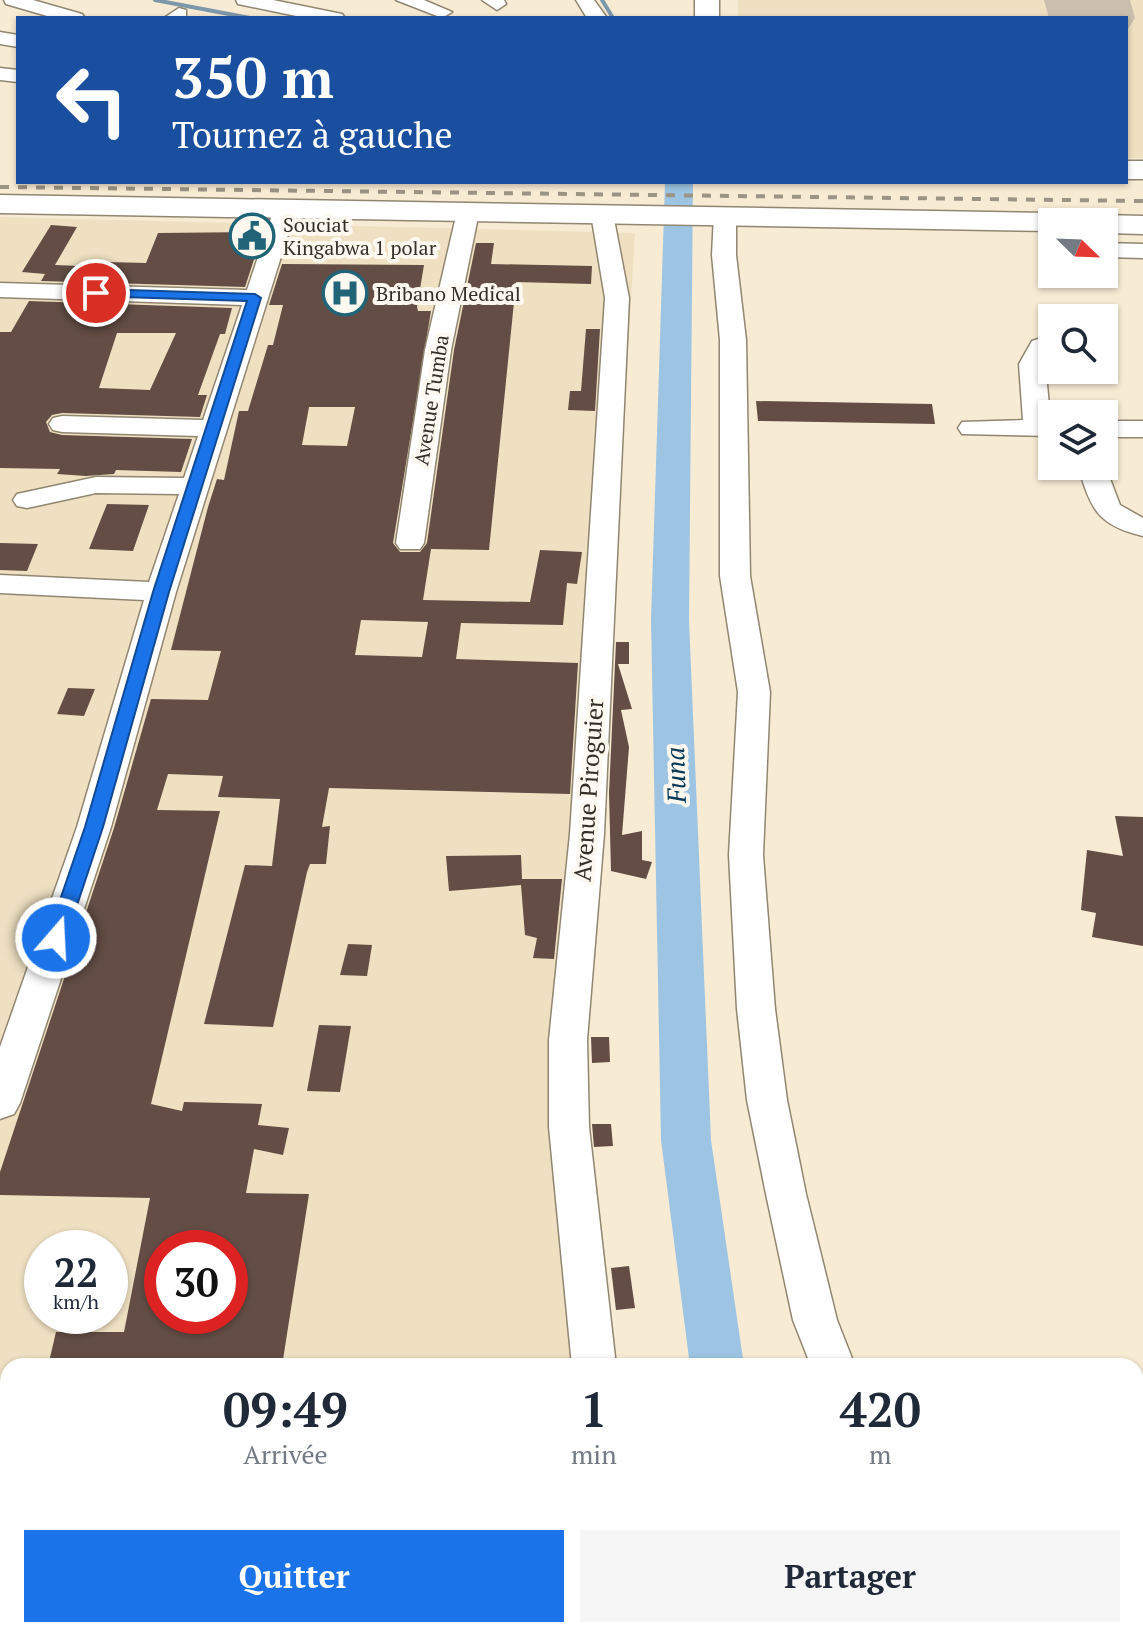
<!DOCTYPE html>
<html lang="fr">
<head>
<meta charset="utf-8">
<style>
	:root { --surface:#fff; --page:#f6f6f7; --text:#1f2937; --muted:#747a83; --accent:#1a73e8 }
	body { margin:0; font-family:"PT Serif",serif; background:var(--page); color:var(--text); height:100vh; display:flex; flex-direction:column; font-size:30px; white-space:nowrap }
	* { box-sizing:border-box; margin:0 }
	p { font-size:26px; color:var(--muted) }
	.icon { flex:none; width:44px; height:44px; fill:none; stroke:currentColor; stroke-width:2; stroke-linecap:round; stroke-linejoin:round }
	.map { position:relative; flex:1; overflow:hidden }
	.drawer { position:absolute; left:0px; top:1358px; width:1144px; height:280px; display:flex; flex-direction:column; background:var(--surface); border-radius:24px 24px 0 0; box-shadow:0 2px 6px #0004 }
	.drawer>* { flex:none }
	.guide { position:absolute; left:16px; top:16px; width:1112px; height:168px; border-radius:0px; box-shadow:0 2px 6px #0004; background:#1a4fa0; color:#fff; overflow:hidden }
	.needle { width:52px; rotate:113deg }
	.controls { position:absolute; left:1038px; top:208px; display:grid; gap:16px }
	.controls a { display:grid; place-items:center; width:80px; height:80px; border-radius:0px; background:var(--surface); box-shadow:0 2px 6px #0004; font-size:40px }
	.speed { position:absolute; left:24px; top:1230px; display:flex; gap:16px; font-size:40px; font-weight:700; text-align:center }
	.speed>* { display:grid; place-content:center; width:104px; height:104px; border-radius:50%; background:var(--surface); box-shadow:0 2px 6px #0004; line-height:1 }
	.speed small { font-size:20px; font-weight:400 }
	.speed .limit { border:12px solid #d22; background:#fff; color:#111 }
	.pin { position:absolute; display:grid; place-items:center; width:68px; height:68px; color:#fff; margin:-34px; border:4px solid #fff; border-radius:50%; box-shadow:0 2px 8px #0007 }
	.me { position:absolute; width:88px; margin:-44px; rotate:19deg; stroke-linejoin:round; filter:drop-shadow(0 0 6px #0008) }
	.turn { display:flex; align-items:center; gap:28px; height:168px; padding:0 24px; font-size:36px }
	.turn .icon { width:104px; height:104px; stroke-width:2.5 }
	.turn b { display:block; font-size:56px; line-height:68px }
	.eta { display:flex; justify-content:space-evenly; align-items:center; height:136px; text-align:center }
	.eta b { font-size:48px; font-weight:600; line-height:56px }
	.primary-button { display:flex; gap:16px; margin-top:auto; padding:16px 24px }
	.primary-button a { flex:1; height:92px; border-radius:0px; background:var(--accent); color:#fff; font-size:32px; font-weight:600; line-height:92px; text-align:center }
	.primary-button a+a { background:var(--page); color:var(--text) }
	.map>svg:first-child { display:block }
</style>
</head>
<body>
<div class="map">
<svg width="1143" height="1638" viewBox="0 0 1143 1638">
	<rect width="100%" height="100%" fill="#f7ebd4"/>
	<!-- built -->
	<g fill="#eee0c1" fill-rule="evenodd">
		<polygon points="738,0 1143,0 1143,158 1126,158 1126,18 738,18"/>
		<path d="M0,217L635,233L583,1115L611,1366H8V1630H641L642,1638H0ZM42,1248H110V1316H42ZM162,1248H230V1316H162Z"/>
	</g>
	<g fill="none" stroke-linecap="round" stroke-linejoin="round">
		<!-- stream -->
		<g stroke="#7e98ab" stroke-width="4">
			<polyline points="155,0 250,18"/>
			<polyline points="602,0 613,18"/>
		</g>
		<!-- river -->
		<g fill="#9dc5e3" fill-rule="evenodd">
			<polygon points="665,182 693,182 689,620 711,1140 744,1366 690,1366 661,1140 651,620"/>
			<polygon points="717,1630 777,1630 778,1638 718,1638"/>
		</g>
		<!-- runway -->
		<polygon fill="#c9bfac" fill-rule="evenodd" points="1044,0 1130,0 1135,18 1126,32 1126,18 1049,18"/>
	</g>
	<!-- building -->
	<g fill="#634d45" fill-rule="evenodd">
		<polygon points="51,225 77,227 55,265 105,267 107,262 146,263 158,233 263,232 245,287 41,281 45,274 22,272"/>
		<path d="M476,243H494L491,264L592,266L591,284L516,282L489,550L431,549L423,600L530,602L540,550L582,552L577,584L567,583L563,625L461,623L456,659L578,663L570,794L329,788L322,827L330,826L326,864H310L307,872L273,1027L204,1024L245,865L272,866L280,799L218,797L223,776L168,774L157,810L220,811L151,1104L182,1111L184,1102L262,1104L258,1125L289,1128L283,1155L254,1149L246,1193L309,1194L282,1366H48L56,1332H124L150,1198L0,1195V1172L114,828L151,699L208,700L221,651L171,650L208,507L217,479L224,480L239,411H248L268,345H273L283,305H269L282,264L424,265L417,307L418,311H431L393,543L400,552H420L427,543L454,350ZM309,407H355L347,446L302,445ZM361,620L428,622L422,657L355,655ZM162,1248H230V1316H162Z"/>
		<path d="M29,301L232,308L225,334H220L198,395H207L200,417L62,413L52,415L46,422L50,432L62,435L192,439L181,472L116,470L114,474L86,476L57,474L60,469L0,468V332H11ZM117,333H176L150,390L99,388Z"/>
		<polygon points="586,329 600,329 595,411 568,410 570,391 581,391"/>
		<polygon points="756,401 932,404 935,424 758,421"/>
		<polygon points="107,504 149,505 133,551 89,549"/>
		<polygon points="0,543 38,544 27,571 0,570"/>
		<polygon points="616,642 629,642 629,664 618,664 632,709 621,710 629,747 622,835 642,831 642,860 652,862 646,879 611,871 609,793"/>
		<polygon points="68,688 95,689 84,716 57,714"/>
		<polygon points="1115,816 1143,817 1143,946 1092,937 1096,913 1081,910 1087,850 1123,856"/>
		<polygon points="521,855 522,879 562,879 554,959 533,958 537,938 525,935 521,885 449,891 446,856"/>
		<polygon points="348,944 372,945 367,976 340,975"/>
		<polygon points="319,1025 351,1026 340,1092 307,1091"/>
		<polygon points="591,1037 609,1037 610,1062 592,1063"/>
		<polygon points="592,1124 611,1124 613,1146 594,1147"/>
		<polygon points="629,1266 635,1308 616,1310 611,1268"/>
	</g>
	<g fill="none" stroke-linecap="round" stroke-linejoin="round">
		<!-- minor casing -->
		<g stroke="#918671" stroke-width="3">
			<g id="minor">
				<polygon points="4,0 33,0 82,14 85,18 54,18 6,4"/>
				<polygon points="236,0 273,0 342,14 345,18 306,18 238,4"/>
				<polygon points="396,0 424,0 452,12 442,18"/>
				<polygon points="482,0 504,0 506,4 497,10"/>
				<polygon points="576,0 594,0 607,18 587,18"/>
				<polygon points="179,8 186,10 186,18 164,18"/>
				<polygon points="0,32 18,35 18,47 0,44"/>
				<polygon points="0,68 18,70 18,82 0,80"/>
				<polygon points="285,202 296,209 176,592 111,827 20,1103 14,1114 0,1119 0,1047 77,827 144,600 0,593 0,575 149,582 179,494 96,493 27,508 17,506 13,500 17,494 96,477 184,478 198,436 62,432 53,430 49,424 53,418 62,416 203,420 242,305 0,297 0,283 247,290 274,209"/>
				<polygon points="468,205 479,212 451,350 424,543 420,549 400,549 396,543 425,350 457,212"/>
				<polygon points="602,207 613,214 629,298 604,834 587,1040 589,1127 616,1366 572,1366 549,1127 549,1040 570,834 605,298 591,214"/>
				<polygon points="725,208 736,215 736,255 746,340 750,576 770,692 763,855 775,1009 787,1100 806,1194 837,1320 855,1366 811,1366 793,1320 766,1194 747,1100 737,1009 729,855 738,692 720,576 720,340 712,255 714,215"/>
				<polygon points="1104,243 1143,244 1143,258 1104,257"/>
				<polygon points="1041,338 1052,344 1045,364 1052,436 962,434 958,428 962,422 1023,420 1019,364 1032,341"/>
				<rect x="1104" y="421" width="39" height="16"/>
				<path d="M1104,463L1120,505L1143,518V536C1097,525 1091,509 1078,466Z"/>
				<polygon points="941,1630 991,1630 995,1638 945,1638"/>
			</g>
		</g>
		<!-- major casing -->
		<g stroke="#918671" stroke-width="3">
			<g id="major">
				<rect x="695" y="0" width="24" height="18"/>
				<rect x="1126" y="161" width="17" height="18"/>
				<polygon points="0,195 1052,213 1062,216 1067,222 1052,222 1052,231 0,213"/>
				<polygon points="1104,215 1143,216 1143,234 1104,233 1104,222 1091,222"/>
			</g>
		</g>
		<!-- minor -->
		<use href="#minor" fill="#fff" fill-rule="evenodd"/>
		<!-- major -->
		<use href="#major" fill="#fff" fill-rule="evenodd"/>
		<!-- rail -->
		<polyline stroke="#9b9383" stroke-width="4" stroke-dasharray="9 9" stroke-linecap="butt" points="0,187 1143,201"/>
	</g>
	<!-- route -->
	<polygon fill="#1a73e8" stroke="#114b97" stroke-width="2" points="96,289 255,294 261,298 169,592 103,827 66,938 56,945 47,938 85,827 153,592 247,301 91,296 89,293"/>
	<!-- icons -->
	<defs>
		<g id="civic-ring" transform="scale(2.3)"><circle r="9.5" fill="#fef9f0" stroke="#226477" stroke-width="1.5"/><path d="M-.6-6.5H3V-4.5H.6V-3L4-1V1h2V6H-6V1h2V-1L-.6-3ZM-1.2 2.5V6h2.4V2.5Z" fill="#226477"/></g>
		<g id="hospital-ring" transform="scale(2.3)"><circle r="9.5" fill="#fef9f0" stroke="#226477" stroke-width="1.5"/><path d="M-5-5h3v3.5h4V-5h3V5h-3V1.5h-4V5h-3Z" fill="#226477"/></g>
	</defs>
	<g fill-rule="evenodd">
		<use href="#civic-ring" x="252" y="236"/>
		<use href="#hospital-ring" x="345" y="293"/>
	</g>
	<g text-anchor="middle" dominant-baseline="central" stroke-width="8" stroke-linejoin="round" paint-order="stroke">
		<!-- far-poi labels -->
		<g font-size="20" fill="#343027" stroke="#fef9f0" text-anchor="start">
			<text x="283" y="224">Souciat<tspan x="283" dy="23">Kingabwa 1 polar</tspan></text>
			<text x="376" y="293">Bribano Medical</text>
		</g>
		<!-- far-street labels -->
		<g font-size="20" fill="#343027" stroke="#fef9f0">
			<text transform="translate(431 400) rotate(-81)">Avenue Tumba</text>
		</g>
		<!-- street labels -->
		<g font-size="24" fill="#343027" stroke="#fef9f0">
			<text transform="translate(588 790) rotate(-86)">Avenue Piroguier</text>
		</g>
		<!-- water labels -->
		<g font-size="26" font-style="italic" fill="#063956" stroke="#fef9f0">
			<text transform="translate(675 775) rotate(-92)">Funa</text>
		</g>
	</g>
</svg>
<div class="controls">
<a><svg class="needle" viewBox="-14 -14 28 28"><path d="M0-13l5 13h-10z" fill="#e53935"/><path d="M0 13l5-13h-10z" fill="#747a83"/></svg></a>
<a><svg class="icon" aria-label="search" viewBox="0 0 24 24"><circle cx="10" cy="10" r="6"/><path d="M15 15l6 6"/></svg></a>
<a><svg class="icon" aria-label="layers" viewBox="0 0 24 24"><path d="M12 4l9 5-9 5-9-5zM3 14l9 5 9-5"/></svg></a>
</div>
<div class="speed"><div>22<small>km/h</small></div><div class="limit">30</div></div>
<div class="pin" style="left:96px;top:293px;background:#d93025"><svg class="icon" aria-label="arrive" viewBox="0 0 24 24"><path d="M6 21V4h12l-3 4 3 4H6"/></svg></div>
<svg class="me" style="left:56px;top:938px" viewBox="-20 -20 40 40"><circle r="17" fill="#1a73e8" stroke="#fff" stroke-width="3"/><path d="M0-11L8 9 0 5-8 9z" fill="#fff"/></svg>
<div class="guide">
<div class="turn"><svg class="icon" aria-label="left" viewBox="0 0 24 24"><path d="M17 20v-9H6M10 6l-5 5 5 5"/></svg><div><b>350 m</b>Tournez à gauche</div></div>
</div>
<section class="drawer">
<div class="eta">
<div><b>09:49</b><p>Arrivée</p></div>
<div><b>1</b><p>min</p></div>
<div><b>420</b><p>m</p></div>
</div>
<div class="primary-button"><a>Quitter</a><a>Partager</a></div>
</section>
</div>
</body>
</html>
